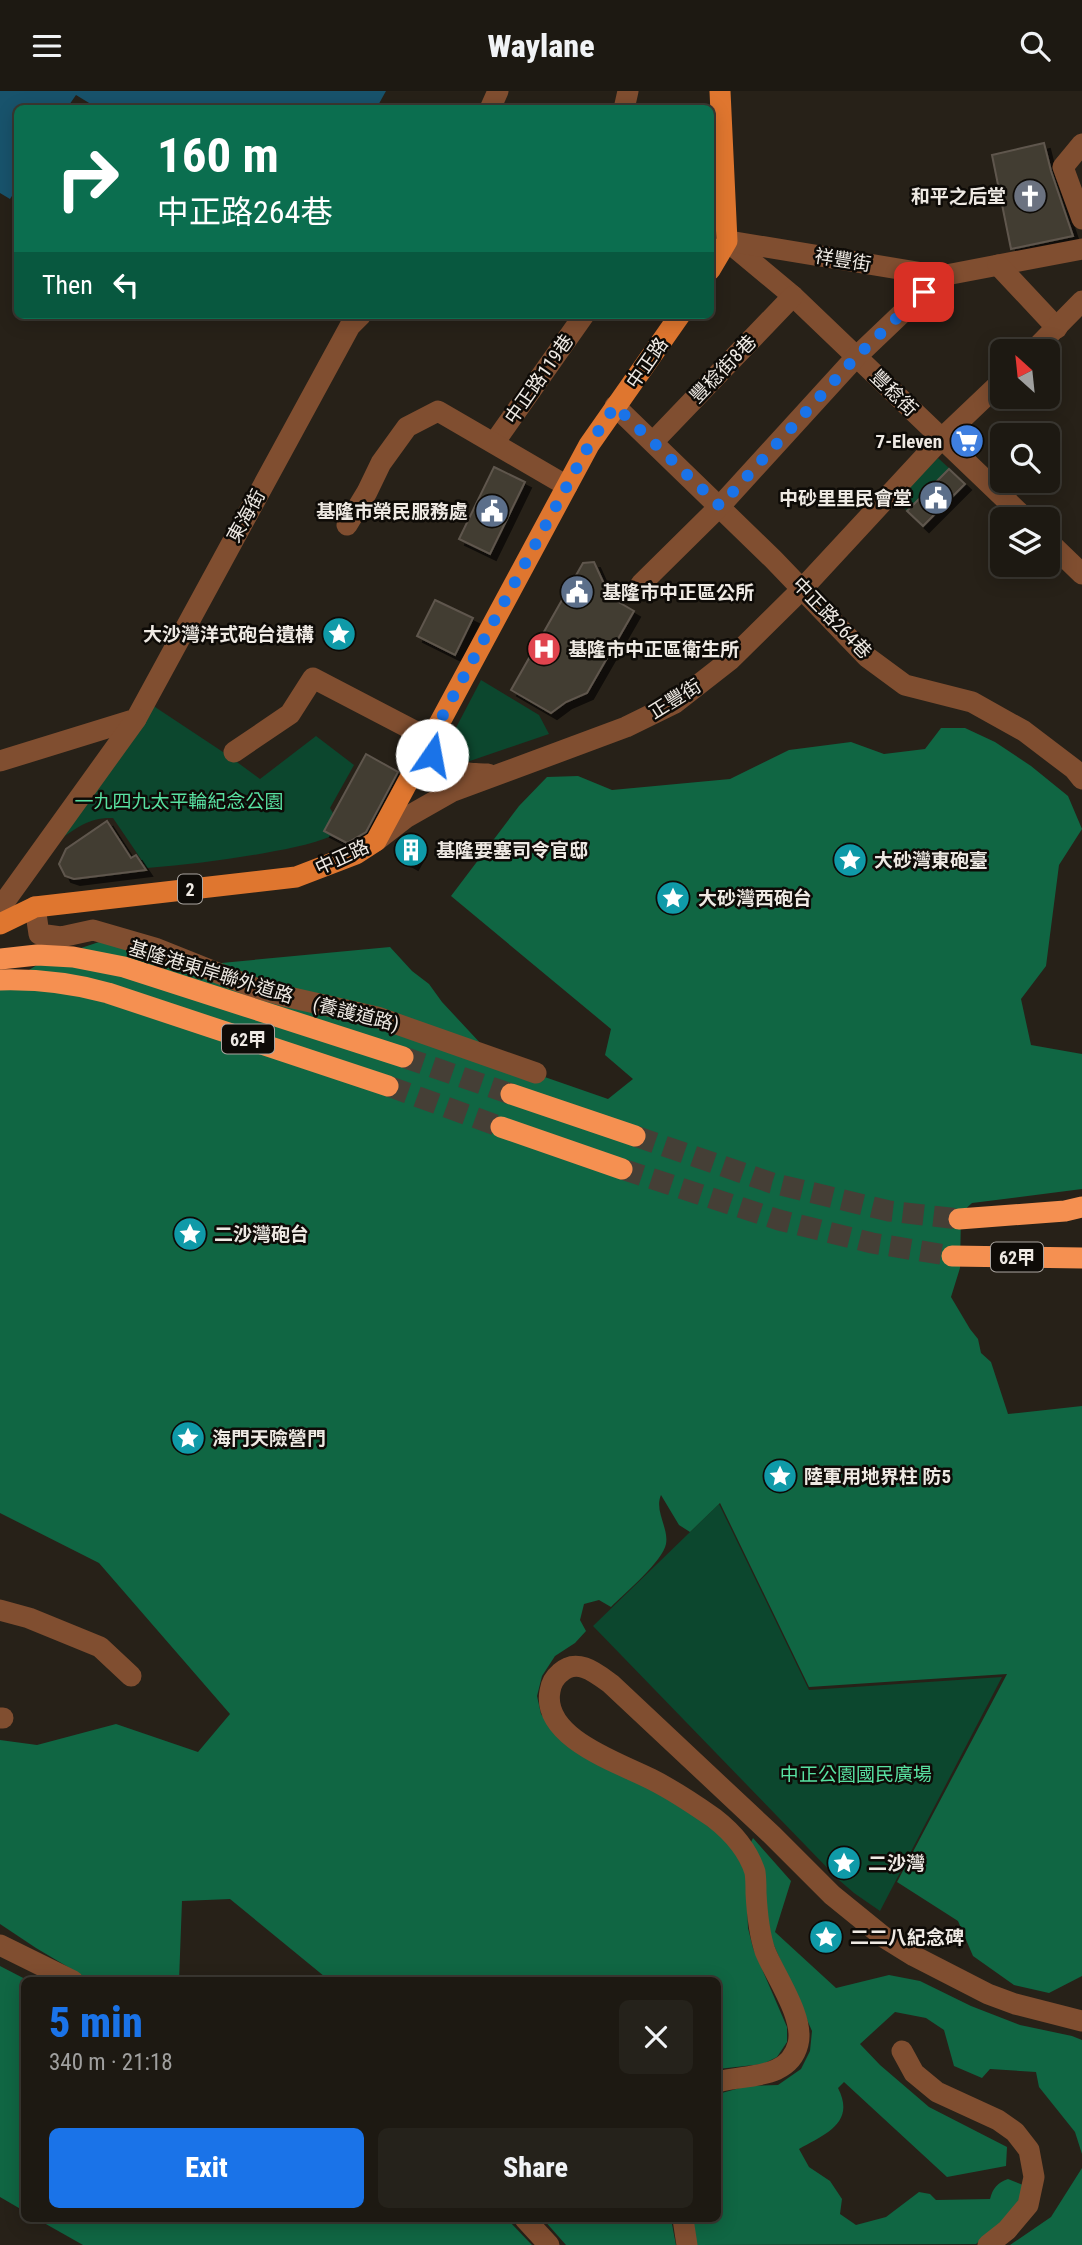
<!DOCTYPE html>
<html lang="en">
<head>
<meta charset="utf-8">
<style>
	:root { --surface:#1d1912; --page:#25221b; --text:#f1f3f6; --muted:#a0a09f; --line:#3b3832; --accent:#1a73e8 }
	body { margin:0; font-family:"Roboto Condensed","Noto Sans TC",sans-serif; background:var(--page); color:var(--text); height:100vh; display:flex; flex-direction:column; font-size:26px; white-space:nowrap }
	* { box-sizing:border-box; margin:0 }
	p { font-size:23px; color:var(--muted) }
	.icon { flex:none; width:38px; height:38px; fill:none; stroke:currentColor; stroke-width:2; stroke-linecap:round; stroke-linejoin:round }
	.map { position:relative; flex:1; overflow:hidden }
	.sheet { position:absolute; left:21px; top:1886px; width:700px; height:245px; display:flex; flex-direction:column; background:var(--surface); border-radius:10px; box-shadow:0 4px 18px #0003,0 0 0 2px var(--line) }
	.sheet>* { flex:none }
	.top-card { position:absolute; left:14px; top:14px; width:700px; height:214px; border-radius:10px; box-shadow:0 4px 18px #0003,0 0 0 2px var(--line); background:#0b6e4f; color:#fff; overflow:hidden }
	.needle { width:46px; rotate:333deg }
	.buttons { position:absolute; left:990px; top:248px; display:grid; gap:14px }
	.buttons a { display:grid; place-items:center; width:70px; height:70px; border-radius:10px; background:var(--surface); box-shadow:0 4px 18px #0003,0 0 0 2px var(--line); font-size:35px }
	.pin { position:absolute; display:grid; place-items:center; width:60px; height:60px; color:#fff; margin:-30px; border-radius:14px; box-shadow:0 4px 10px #0006 }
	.me { position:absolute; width:77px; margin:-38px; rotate:12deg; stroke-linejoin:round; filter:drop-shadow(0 0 5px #0008) }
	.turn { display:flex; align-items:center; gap:24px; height:147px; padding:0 28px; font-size:32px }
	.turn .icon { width:91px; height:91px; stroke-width:2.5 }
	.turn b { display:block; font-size:49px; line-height:60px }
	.then { display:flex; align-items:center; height:66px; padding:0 28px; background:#0003; gap:14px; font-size:26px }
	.round { display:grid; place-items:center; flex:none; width:74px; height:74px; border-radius:10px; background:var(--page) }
	.head { display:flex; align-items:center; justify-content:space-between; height:119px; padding:0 28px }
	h1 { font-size:42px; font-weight:800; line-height:52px; color:var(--accent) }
	.button { display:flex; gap:14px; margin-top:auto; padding:14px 28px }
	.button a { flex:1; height:80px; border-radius:10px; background:var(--accent); color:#fff; font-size:28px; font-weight:800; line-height:80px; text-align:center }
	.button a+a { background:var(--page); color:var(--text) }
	header { display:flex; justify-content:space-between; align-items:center; height:91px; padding:0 28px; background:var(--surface); font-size:32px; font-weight:800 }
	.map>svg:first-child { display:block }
</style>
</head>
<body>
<header><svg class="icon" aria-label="menu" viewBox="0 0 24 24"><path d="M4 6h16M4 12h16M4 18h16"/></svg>Waylane<svg class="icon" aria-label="search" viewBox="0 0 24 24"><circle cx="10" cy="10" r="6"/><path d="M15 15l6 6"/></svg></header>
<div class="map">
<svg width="1082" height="2154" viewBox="0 0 1082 2154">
	<defs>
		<filter id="shadow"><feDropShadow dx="6" dy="6" stdDeviation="0" flood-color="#0009"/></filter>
	</defs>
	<rect width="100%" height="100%" fill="#272118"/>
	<!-- green -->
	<g fill="#0c472e">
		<polygon points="938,367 950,378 907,420 896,409"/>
		<polygon points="481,589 539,624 549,643 467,671 454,668 448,652"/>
		<path d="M152,614L226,663L260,688L316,645L354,674L330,717L343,740C319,752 292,757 265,762C226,769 187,774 147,777L113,727C90,726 76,737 58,750Z"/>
		<polygon points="719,1413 809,1599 1002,1586 880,1820 854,1802 839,1789 593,1535"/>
	</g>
	<!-- forest -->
	<g fill="#106643">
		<path d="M941,637H965L995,651L1031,675L1068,705L1082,738L1059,774L1046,875L1021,908L1031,954L1082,963V1098L972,1112L961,1122L960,1177L951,1206L970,1238L978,1248L981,1262L991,1271L1008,1323L1082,1315V1885L1049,1902L1014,1894L973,1865L958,1830L897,1791L1007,1583L809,1596L720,1412L690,1441L679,1434L661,1404C654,1420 669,1437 666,1453C663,1470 624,1503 611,1516L599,1509L584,1513L580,1529L586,1540L575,1552L555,1565L542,1585L537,1605L541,1623L551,1637L708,1733L730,1752L746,1783L748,1837L753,1857L787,1936V1951L777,1966L763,1973L718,1978V1890H330L230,1808L182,1810L179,1890L90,1889L36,1857L0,1833V1649L37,1654L116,1633L198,1661L230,1623L99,1472L0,1422V897L45,869L129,841L157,878L390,856L412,880L429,893L442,911L496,969L608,1008L633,988L605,964L611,938L451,805L519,715L547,686L578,685L612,699L730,688L789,659L851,651L884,663L925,658Z"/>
		<path d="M753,1747L791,1790L775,1841L836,1897L889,1884L920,1890L971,1915L1020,1934L1072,1945L1082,1949V2063L1075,2041L1039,1996L1036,1981L990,1978L982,1987L954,1975L944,1939L926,1927L895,1921L860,1953L880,1974L929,2016L1007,2056L1006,2075L947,2086L844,1991L838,1997C856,2032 825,2043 799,2058L809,2076L830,2090L842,2108L840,2123L856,2134L886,2126L919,2101L930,2103L936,2109L990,2108C993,2097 997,2092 1008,2088L1023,2094L1025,2103L998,2136L976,2153L695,2154L691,2128H718V2003L747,1995L778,1994L801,1978L810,1960L812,1940L768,1841L749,1755Z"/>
		<polygon points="0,1875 29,1890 24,1890 24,2120 0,2106"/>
		<polygon points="1082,2077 1082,2154 1010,2154 1051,2126"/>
		<polygon points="37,2128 507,2128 532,2154 83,2154"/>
		<polygon points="543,2128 671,2128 676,2154 566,2154"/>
	</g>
	<!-- water -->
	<polygon fill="#18536c" points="0,0 386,0 376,18 99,18 76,4 67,17 18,18 17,97 10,108 0,102"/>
	<!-- building -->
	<g fill="#433c32" stroke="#5f574d" stroke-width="2" filter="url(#shadow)">
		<polygon points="1044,52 1051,80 1073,145 1011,158 992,64"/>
		<polygon points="494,376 525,391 490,463 459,448"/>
		<polygon points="949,378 965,393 923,435 907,420"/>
		<polygon points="594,471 610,506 634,520 587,602 566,611 551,622 511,599 583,472"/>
		<polygon points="435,509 473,527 455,564 417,545"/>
		<polygon points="366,663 398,681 366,741 347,752 324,740"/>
		<polygon points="107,730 131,767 136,764 146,779 74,788 65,785 59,773 66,758"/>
		<polygon points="408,749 421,757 412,773 398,765"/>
	</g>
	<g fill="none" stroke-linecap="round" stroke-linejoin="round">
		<!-- highway-tunnel -->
		<g stroke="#453f36" stroke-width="21" stroke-dasharray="21 10" stroke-linecap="butt">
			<polyline points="403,966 511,1003"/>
			<polyline points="388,995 501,1036"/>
			<polyline points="635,1045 772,1092 889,1120 959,1128"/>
			<polyline points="622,1078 779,1129 872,1152 952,1165"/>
		</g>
		<!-- minor -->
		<g stroke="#804e30" stroke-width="21">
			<polyline points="490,18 498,0"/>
			<polyline points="624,18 628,0"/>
			<polyline points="1082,53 1063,76 1082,128"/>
			<polyline points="727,150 793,205 1027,429"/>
			<polyline points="729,150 941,185 1082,158"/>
			<polyline points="998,174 1057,237"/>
			<polyline points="1032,261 1082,210"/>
			<polyline points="615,315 773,468 867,566 905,594 972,611 1024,640 1074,678 1082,688"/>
			<polyline points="653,351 793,205"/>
			<polyline points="494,352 584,224"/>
			<polyline points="347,434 367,401 381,372 407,336 438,320 567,395"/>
			<polyline points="1048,450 1082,483"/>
			<polyline points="641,493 720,415 856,266 941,185"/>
			<path d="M234,661L290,623L313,587L430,648C436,683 458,682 488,683"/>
			<polyline points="0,670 136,628 350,235 361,224"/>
			<polyline points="376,750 407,726 451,701 626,636 675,612 730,569 803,497 942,347 1003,289"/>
			<polyline points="35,816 39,843 61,846 93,839 155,857 253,896 284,905 377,926 536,982"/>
			<polyline points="0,817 136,628"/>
			<polyline points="0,1519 29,1527 100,1556 131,1585"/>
			<polyline points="0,1627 3,1627"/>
			<polyline points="0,1854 73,1890"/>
			<polyline points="902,1960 914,1982 937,2001 998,2029 1015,2041 1029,2059 1034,2086 1028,2114 1007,2139 988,2154"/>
			<path d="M718,1991C746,1983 789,1989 798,1953C805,1927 775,1885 765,1860C759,1842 757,1821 756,1802C756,1796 756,1788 755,1781C748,1759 732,1741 714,1727C694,1713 673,1699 651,1688C620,1672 541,1647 550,1600C551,1593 554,1587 560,1582C577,1566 596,1582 611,1593L772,1744L832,1804L885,1847L914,1865L988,1903L1015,1913L1082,1930"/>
			<polyline points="525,2128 549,2154"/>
			<polyline points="683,2128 687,2154"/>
		</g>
		<!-- major -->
		<g stroke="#df762f" stroke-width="21">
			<polyline points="710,179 727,150 720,0"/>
			<polyline points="0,833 35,816 296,786 356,763 376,750 589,354 680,224"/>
		</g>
		<!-- highway -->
		<g stroke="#f59051" stroke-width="21">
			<polyline points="0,868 37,864 73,866 124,876 403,966"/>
			<path d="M0,889C37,888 72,892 108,902L388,995"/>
			<polyline points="511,1003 635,1045"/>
			<polyline points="501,1036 622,1078"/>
			<polyline points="959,1128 1065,1120 1082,1116"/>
			<polyline points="952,1165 1082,1167"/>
		</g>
	</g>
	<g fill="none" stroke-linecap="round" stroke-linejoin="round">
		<!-- route -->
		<polyline stroke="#1a73e8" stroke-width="12" stroke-dasharray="0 21.6" points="432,664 430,648 589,354 615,315 720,415 856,266 924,201"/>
	</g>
	<!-- icons -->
	<defs>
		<g id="church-disc" transform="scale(1.75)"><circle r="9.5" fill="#6b7280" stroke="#0e0b07"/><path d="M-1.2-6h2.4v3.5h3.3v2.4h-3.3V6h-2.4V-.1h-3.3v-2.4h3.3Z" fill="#fff"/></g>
		<g id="supermarket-disc" transform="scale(1.75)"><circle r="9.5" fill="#3f7fe0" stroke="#0e0b07"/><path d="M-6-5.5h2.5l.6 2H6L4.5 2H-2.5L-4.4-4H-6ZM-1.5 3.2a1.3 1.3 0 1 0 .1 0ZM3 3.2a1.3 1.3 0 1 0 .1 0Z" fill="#fff"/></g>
		<g id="civic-disc" transform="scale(1.75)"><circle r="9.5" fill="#5c6f8a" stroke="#0e0b07"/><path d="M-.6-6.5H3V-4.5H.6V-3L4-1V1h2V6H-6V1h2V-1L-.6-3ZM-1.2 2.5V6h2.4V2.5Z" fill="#fff"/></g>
		<g id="sight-disc" transform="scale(1.75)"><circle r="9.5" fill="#0f9aa8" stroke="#0e0b07"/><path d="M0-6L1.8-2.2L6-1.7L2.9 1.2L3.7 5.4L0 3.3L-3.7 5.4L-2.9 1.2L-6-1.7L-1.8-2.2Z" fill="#fff"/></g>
		<g id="hospital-disc" transform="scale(1.75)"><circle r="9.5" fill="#e0444e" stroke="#0e0b07"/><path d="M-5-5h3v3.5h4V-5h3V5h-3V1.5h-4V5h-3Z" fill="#fff"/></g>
		<g id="building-disc" transform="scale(1.75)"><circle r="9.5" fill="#0f9aa8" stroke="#0e0b07"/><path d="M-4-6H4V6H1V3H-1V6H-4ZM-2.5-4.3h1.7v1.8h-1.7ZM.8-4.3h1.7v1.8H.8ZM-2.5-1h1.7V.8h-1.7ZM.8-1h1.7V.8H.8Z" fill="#fff"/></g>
	</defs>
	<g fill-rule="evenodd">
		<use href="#church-disc" x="1030" y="105"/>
		<use href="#supermarket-disc" x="967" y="350"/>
		<use href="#civic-disc" x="936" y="407"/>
		<use href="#civic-disc" x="492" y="420"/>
		<use href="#civic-disc" x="577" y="501"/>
		<use href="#sight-disc" x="339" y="543"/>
		<use href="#hospital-disc" x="544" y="558"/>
		<use href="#building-disc" x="411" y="759"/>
		<use href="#sight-disc" x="850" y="769"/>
		<use href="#sight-disc" x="673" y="807"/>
		<use href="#sight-disc" x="190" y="1143"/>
		<use href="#sight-disc" x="188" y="1347"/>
		<use href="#sight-disc" x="780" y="1385"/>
		<use href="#sight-disc" x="844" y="1772"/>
		<use href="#sight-disc" x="826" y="1846"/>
	</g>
	<g text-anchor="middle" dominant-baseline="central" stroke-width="5" stroke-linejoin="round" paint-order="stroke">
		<!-- shield labels -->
		<g fill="#0e0b07" stroke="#aba6a1" stroke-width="2">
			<rect x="178" y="783.5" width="24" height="29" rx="5"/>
			<rect x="222" y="933.5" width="52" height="29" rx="5"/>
			<rect x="991" y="1151.5" width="52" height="29" rx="5"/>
		</g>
		<g font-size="18" font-weight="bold" fill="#eee9e3">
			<text x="190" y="798">2</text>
			<text x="248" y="948">62甲</text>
			<text x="1017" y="1166">62甲</text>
		</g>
		<!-- poi labels -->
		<g font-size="19" font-weight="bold" fill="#eee9e3" stroke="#0e0b07" text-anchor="start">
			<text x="1006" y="105" text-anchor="end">和平之后堂</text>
			<text x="942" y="350" text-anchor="end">7-Eleven</text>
			<text x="912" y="407" text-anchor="end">中砂里里民會堂</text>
			<text x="468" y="420" text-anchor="end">基隆市榮民服務處</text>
			<text x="602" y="501">基隆市中正區公所</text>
			<text x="314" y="543" text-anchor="end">大沙灣洋式砲台遺構</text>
			<text x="568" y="558">基隆市中正區衛生所</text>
			<text x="436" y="759">基隆要塞司令官邸</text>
			<text x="874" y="769">大砂灣東砲臺</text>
			<text x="698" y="807">大砂灣西砲台</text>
			<text x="214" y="1143">二沙灣砲台</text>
			<text x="212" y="1347">海門天險營門</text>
			<text x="804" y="1385">陸軍用地界柱 防5</text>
			<text x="868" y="1772">二沙灣</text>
			<text x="850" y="1846">二二八紀念碑</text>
		</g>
		<!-- street labels -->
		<g font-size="19" fill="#eee9e3" stroke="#0e0b07">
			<text transform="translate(843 169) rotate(9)">祥豐街</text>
			<text transform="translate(647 272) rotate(-55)">中正路</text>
			<text transform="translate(723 278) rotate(-46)">豐稔街8巷</text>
			<text transform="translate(539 288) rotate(-55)">中正路119巷</text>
			<text transform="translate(894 302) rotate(44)">豐稔街</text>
			<text transform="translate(246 425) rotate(-61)">東海街</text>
			<text transform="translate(832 527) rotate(46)">中正路264巷</text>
			<text transform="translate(675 608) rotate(-32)">正豐街</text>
			<text transform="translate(342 766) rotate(-25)">中正路</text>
			<text transform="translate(211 881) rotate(17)">基隆港東岸聯外道路</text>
			<text transform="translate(356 923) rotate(14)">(養護道路)</text>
		</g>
		<!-- park labels -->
		<g font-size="19" fill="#58e1a1" stroke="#0e0b07">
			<text x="179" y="710">一九四九太平輪紀念公園</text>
			<text x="856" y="1683">中正公園國民廣場</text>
		</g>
	</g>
</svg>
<div class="buttons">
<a><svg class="needle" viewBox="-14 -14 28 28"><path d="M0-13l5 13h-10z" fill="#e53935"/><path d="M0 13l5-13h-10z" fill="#a0a09f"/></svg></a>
<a><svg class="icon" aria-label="search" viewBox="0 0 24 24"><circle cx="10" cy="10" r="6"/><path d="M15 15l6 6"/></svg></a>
<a><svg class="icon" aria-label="layers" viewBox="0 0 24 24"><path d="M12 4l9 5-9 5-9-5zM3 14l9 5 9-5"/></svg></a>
</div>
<div class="pin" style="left:924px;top:201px;background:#d93025"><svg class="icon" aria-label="arrive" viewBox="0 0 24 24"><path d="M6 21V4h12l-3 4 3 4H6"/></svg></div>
<svg class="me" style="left:432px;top:664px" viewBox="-20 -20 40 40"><circle r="19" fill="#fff"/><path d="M0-13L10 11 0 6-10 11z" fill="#1a73e8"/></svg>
<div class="top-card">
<div class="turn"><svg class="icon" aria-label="right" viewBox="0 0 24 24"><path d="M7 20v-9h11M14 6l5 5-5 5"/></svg><div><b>160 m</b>中正路264巷</div></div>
<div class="then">Then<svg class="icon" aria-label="left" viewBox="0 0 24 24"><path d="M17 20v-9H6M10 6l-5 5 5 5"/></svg></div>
</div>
<section class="sheet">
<div class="head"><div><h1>5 min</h1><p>340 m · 21:18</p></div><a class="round"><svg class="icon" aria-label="close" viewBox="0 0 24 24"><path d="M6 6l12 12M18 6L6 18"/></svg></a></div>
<div class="button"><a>Exit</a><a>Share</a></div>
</section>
</div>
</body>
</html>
